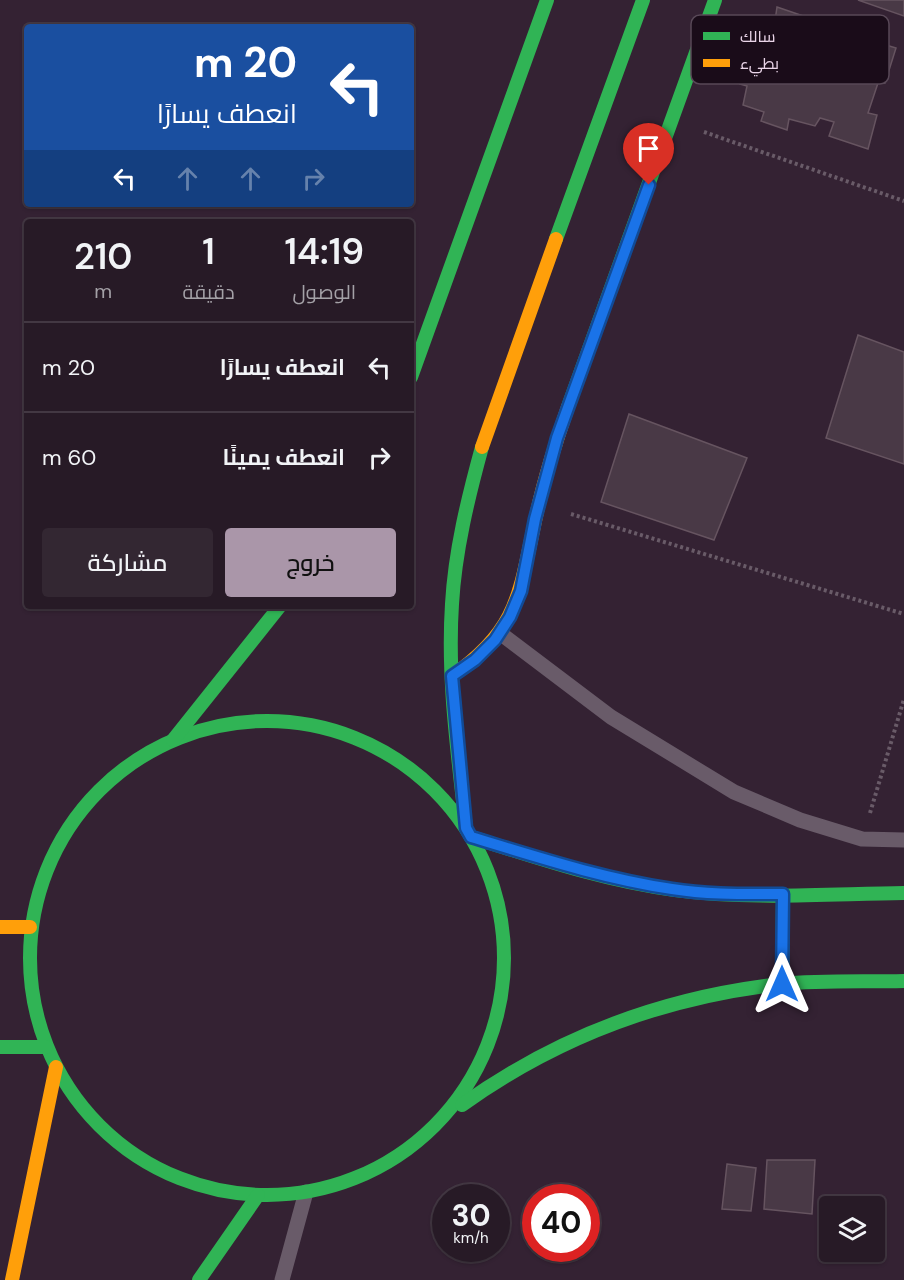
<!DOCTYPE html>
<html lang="ar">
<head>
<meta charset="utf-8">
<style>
	:root { --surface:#271a26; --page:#332732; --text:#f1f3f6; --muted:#a4a1a7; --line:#433843; --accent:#aa96a9 }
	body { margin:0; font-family:"DM Sans",Cairo,sans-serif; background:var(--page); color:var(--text); direction:rtl; height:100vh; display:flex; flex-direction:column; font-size:22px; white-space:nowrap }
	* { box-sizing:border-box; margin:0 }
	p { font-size:20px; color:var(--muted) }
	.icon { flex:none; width:33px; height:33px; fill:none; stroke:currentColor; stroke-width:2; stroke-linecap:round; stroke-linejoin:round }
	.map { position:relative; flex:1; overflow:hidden; direction:ltr }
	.details { position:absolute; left:24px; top:219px; width:390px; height:390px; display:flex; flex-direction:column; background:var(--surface); border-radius:6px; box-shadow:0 2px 4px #0004,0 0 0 2px var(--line); direction:rtl }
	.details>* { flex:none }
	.top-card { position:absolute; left:24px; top:24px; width:390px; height:183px; border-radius:6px; box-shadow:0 2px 4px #0004,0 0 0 2px var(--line); direction:rtl; background:#1a4fa0; color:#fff; overflow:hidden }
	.fabs { position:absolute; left:819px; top:1196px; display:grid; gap:12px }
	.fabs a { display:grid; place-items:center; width:66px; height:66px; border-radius:6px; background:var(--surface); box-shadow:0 2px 4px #0004,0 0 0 2px var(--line); font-size:30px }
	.speed { position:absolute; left:432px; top:1184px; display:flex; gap:12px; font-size:30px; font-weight:700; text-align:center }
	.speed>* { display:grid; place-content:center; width:78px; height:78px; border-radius:50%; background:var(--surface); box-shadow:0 2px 4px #0004,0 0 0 2px var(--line); line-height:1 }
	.speed small { font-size:15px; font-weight:400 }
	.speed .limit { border:9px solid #d22; background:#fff; color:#111 }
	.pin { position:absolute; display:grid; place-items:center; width:51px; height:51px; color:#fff; margin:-62px -26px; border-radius:50% 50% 50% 0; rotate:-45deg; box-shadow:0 0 6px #0007 }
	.pin .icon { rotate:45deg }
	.me { position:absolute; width:66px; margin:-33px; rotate:0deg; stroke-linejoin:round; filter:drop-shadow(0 0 4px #0008) }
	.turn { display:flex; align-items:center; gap:21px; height:126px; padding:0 18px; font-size:27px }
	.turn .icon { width:78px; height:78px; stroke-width:2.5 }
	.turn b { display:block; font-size:42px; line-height:51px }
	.lanes { display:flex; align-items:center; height:57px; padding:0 18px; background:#0003; justify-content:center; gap:30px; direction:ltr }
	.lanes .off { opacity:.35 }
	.eta { display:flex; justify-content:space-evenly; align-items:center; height:102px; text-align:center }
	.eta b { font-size:36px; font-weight:600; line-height:42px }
	.button { display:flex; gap:12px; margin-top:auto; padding:12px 18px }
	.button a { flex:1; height:69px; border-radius:6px; background:var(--accent); color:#111; font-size:24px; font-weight:600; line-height:69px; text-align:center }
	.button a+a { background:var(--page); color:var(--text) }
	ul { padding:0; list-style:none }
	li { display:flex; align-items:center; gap:18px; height:90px; padding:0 18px; border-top:2px solid var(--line) }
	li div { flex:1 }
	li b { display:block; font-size:22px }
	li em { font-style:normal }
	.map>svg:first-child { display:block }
</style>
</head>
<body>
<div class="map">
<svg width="904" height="1280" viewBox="0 0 904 1280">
	<rect width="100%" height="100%" fill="#342233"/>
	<!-- building -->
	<g fill="#493946" stroke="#665460" stroke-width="1.5">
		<polygon points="858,0 904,0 904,16"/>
		<polygon points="777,7 850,32 845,46 863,50 866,39 896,48 885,83 878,83 868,113 877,115 868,149 829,136 834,122 820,118 815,126 789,119 787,130 761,121 764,112 743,105 747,86 740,84 761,27 774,28"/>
		<polygon points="858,335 904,352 904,464 826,438"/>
		<polygon points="629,414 747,458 714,540 601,502"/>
		<polygon points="767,1160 815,1160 812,1214 764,1209"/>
		<polygon points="727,1164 756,1168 751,1211 722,1209"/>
	</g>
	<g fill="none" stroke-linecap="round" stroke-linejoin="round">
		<!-- path -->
		<g stroke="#695b68" stroke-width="4" stroke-dasharray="3 3" stroke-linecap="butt">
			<polyline points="704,132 904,201"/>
			<polyline points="571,514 904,614"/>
			<polyline points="870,813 904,699"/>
		</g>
		<!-- lane -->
		<g stroke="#695b69" stroke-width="15">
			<polyline points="500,633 611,717 734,792 800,820 862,839 904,840"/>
			<polyline points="282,1280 306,1192"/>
		</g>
		<!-- fast -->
		<g stroke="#30b455" stroke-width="14">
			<polyline points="556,239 643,0"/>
			<polyline points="411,377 547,0"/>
			<polyline points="568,407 715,0"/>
			<circle cx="267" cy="958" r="237"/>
			<polyline points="173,740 280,606"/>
			<path d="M466,828C458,754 447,679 452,604C455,551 468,498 482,447"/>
			<path d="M471,837C538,858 605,881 675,890C751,900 828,894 904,893"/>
			<polyline points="782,984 783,894"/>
			<polyline points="0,1047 46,1047"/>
			<path d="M462,1105C557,1037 664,997 781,984C822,980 863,982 904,981"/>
			<polyline points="199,1280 258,1195"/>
		</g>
		<!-- slow -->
		<g stroke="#ff9f0a" stroke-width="14">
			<polyline points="482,447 556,239"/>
			<path d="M452,676C518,630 519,595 535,521C543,483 555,444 568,407"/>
			<polyline points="0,927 30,927"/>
			<polyline points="12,1280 56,1067"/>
		</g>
	</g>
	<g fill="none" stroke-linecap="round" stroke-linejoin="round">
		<!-- route casing -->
		<g stroke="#114b97" stroke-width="15">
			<path id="route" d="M649,185L557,438L535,519L521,591L510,617L495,640L475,660L452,676L466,828L471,837C537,857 604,879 672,889C709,895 746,894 783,894L782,984"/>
		</g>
		<!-- route -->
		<use href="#route" stroke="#1a73e8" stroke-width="10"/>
	</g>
	<!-- legend -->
	<rect x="691" y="15" width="198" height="69" rx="9" fill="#1a0c19" stroke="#584857" stroke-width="1.5"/>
	<rect x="703" y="32" width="27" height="8" fill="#30b455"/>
	<rect x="703" y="59" width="27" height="8" fill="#ff9f0a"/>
	<g font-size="16" fill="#ead5e8">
		<text x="740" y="42">سالك</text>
		<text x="740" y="69">بطيء</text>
	</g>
</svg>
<div class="fabs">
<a><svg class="icon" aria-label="layers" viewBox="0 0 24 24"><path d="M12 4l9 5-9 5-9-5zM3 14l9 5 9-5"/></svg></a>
</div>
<div class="speed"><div>30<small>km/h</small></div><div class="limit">40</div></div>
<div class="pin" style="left:649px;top:185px;background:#d93025"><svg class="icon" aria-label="arrive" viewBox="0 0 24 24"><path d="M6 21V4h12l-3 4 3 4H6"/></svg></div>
<svg class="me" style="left:782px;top:984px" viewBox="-20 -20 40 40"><path d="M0-17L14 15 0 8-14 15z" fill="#1a73e8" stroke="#fff" stroke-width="4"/></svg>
<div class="top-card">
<div class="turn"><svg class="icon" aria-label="left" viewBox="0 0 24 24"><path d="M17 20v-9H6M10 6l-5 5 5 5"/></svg><div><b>20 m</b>انعطف يسارًا</div></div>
<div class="lanes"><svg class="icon" aria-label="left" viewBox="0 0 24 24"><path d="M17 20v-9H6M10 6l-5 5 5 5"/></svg><svg class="icon off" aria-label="ahead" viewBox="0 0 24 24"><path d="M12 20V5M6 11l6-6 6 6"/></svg><svg class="icon off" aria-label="ahead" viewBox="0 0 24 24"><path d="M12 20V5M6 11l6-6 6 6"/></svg><svg class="icon off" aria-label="right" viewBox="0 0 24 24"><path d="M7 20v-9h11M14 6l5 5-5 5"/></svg></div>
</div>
<section class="details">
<div class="eta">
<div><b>14:19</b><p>الوصول</p></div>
<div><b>1</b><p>دقيقة</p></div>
<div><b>210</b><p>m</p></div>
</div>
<ul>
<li><svg class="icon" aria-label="left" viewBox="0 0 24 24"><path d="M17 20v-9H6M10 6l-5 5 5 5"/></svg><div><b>انعطف يسارًا</b></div><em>20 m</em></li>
<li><svg class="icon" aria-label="right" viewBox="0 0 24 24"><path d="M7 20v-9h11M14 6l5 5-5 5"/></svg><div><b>انعطف يمينًا</b></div><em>60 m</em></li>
</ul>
<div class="button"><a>خروج</a><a>مشاركة</a></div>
</section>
</div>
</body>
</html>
